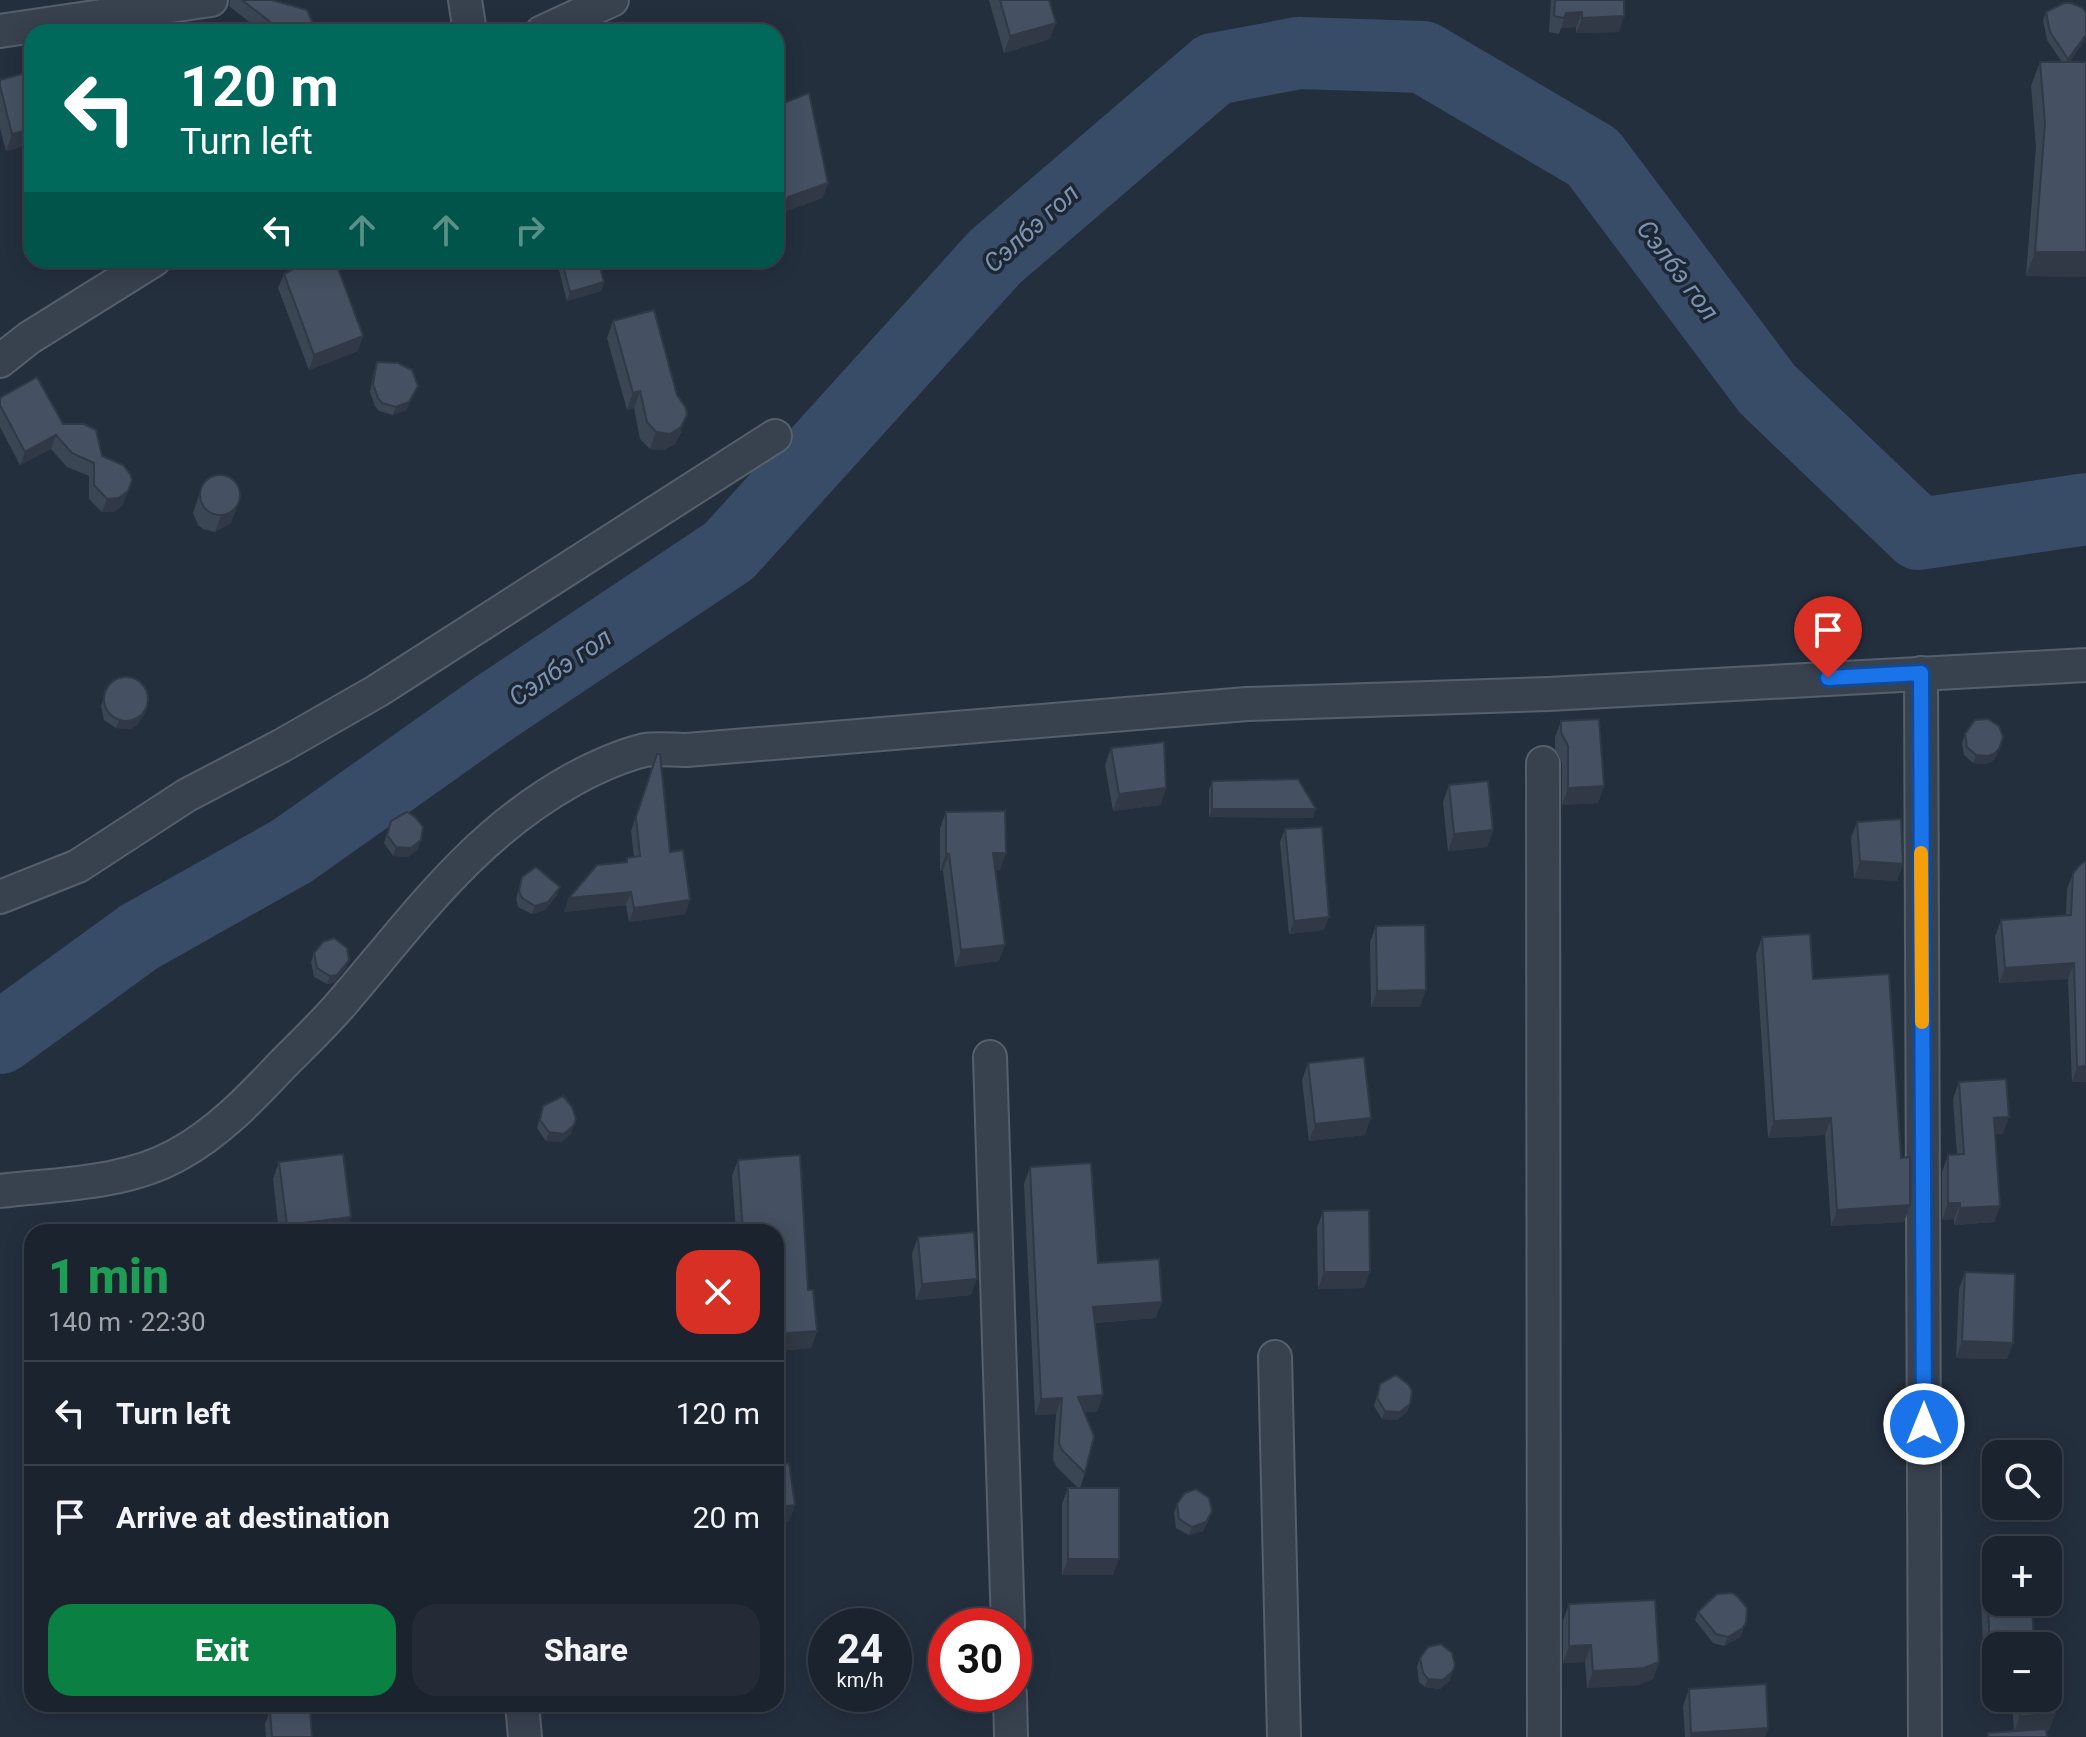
<!DOCTYPE html>
<html lang="en">
<head>
<meta charset="utf-8">
<style>
	:root { --surface:#1b232e; --page:#242b36; --text:#f1f3f6; --muted:#a0a4aa; --line:#39404a; --accent:#0b8043 }
	body { margin:0; font-family:Roboto,sans-serif; background:var(--page); color:var(--text); height:100vh; display:flex; flex-direction:column; font-size:30px; white-space:nowrap }
	* { box-sizing:border-box; margin:0 }
	p { font-size:26px; color:var(--muted) }
	.icon { flex:none; width:44px; height:44px; fill:none; stroke:currentColor; stroke-width:2; stroke-linecap:round; stroke-linejoin:round }
	.map { position:relative; flex:1; overflow:hidden }
	.side { position:absolute; left:24px; top:1224px; width:760px; height:488px; display:flex; flex-direction:column; background:var(--surface); border-radius:24px; box-shadow:0 4px 20px #0003,0 0 0 2px var(--line) }
	.side>* { flex:none }
	.top-card { position:absolute; left:24px; top:24px; width:760px; height:244px; border-radius:24px; box-shadow:0 4px 20px #0003,0 0 0 2px var(--line); background:#00695c; color:#fff; overflow:hidden }
	.fabs { position:absolute; left:1982px; top:1440px; display:grid; gap:16px }
	.fabs a { display:grid; place-items:center; width:80px; height:80px; border-radius:16px; background:var(--surface); box-shadow:0 4px 20px #0003,0 0 0 2px var(--line); font-size:40px }
	.speed { position:absolute; left:808px; top:1608px; display:flex; gap:16px; font-size:40px; font-weight:700; text-align:center }
	.speed>* { display:grid; place-content:center; width:104px; height:104px; border-radius:50%; background:var(--surface); box-shadow:0 4px 20px #0003,0 0 0 2px var(--line); line-height:1 }
	.speed small { font-size:20px; font-weight:400 }
	.speed .limit { border:12px solid #d22; background:#fff; color:#111 }
	.pin { position:absolute; display:grid; place-items:center; width:68px; height:68px; color:#fff; margin:-82px -34px; border-radius:50% 50% 50% 0; rotate:-45deg; box-shadow:0 0 8px #0007 }
	.pin .icon { rotate:45deg }
	.me { position:absolute; width:88px; margin:-44px; rotate:0deg; stroke-linejoin:round; filter:drop-shadow(0 0 6px #0008) }
	.turn { display:flex; align-items:center; gap:28px; height:168px; padding:0 24px; font-size:36px }
	.turn .icon { width:104px; height:104px; stroke-width:2.5 }
	.turn b { display:block; font-size:56px; line-height:68px }
	.lanes { display:flex; align-items:center; height:76px; padding:0 24px; background:#0003; justify-content:center; gap:40px; direction:ltr }
	.lanes .off { opacity:.35 }
	.round { display:grid; place-items:center; flex:none; width:84px; height:84px; border-radius:24px; background:var(--page) }
	.overview { display:flex; align-items:center; justify-content:space-between; height:136px; padding:0 24px }
	h1 { font-size:48px; font-weight:800; line-height:60px; color:#1e9e55 }
	.action { display:flex; gap:16px; margin-top:auto; padding:16px 24px }
	.action a { flex:1; height:92px; border-radius:24px; background:var(--accent); color:#fff; font-size:32px; font-weight:800; line-height:92px; text-align:center }
	.action a+a { background:var(--page); color:var(--text) }
	ul { padding:0; list-style:none }
	li { display:flex; align-items:center; gap:24px; height:104px; padding:0 24px; border-top:2px solid var(--line) }
	li div { flex:1 }
	li b { display:block; font-size:30px }
	li em { font-style:normal }
	.map>svg:first-child { display:block }
</style>
</head>
<body>
<div class="map">
<svg width="2086" height="1737" viewBox="0 0 2086 1737">
	<rect width="100%" height="100%" fill="#242f3e"/>
	<g fill="none" stroke-linecap="round" stroke-linejoin="round">
		<!-- river -->
		<polyline stroke="#394c67" stroke-width="72" points="0,1038 139,937 292,851 494,708 729,551 995,257 1214,69 1299,53 1423,57 1593,157 1767,389 1919,534 2086,509"/>
		<!-- street casing -->
		<g stroke="#565f6c" stroke-width="36">
			<g id="street">
				<polyline points="465,0 470,32"/>
				<polyline points="0,31 211,0"/>
				<polyline points="542,32 612,0"/>
				<polyline points="0,361 29,338 154,260"/>
				<polyline points="1921,673 1925,1737"/>
				<polyline points="1543,763 1544,1737"/>
				<polyline points="0,897 78,866 187,795 281,746 377,691 775,436"/>
				<polyline points="990,1057 1008,1626"/>
				<path d="M0,1191C58,1184 125,1184 177,1155C218,1133 252,1097 283,1064C303,1044 324,1024 342,1003C415,918 472,836 572,780C594,768 620,756 645,750C658,748 674,750 687,750L1247,704L1549,694L2086,665"/>
				<polyline points="1275,1357 1284,1737"/>
				<polyline points="1010,1694 1011,1737"/>
				<polyline points="522,1704 525,1737"/>
			</g>
		</g>
		<!-- street -->
		<use href="#street" stroke="#38414e" stroke-width="32"/>
	</g>
	<!-- wall -->
	<g fill="#3b4654">
		<polygon points="230,0 272,0 317,32 262,32 229,6"/>
		<polygon points="989,0 1049,0 1050,39 1004,53"/>
		<polygon points="1551,0 1624,0 1619,32 1576,33 1576,27 1561,28 1559,34 1549,32"/>
		<polygon points="2046,12 2085,40 2069,62 2086,62 2086,277 2026,276 2036,147 2031,86 2040,62 2062,62 2047,40 2043,20"/>
		<polygon points="32,71 32,144 6,151 0,128 0,80"/>
		<polygon points="315,261 358,351 309,370 278,288 284,274"/>
		<polygon points="562,262 604,282 601,291 567,301 559,270"/>
		<polygon points="613,321 681,432 675,444 664,450 650,449 640,439 634,408 627,410 607,338"/>
		<polygon points="377,362 418,386 406,410 393,415 379,411 375,406 370,392 374,371"/>
		<polygon points="0,398 63,424 102,456 123,505 114,512 102,512 89,499 89,476 67,467 51,449 20,465 0,427"/>
		<polygon points="203,483 231,523 215,532 203,529 198,525 193,513"/>
		<polygon points="106,690 145,713 137,725 130,729 116,728 104,720 101,706"/>
		<polygon points="1561,721 1604,786 1598,803 1562,805 1562,763 1555,749 1555,737"/>
		<polygon points="1965,734 1996,757 1991,762 1985,764 1973,763 1964,755 1962,743"/>
		<polygon points="1111,748 1166,788 1160,805 1113,811 1105,765"/>
		<polygon points="657,754 670,852 685,914 629,922 626,905 564,912 569,898 626,862 627,858 634,857 631,831"/>
		<polygon points="1212,781 1313,818 1209,817 1209,790"/>
		<polygon points="1449,785 1493,830 1487,847 1448,851 1443,802"/>
		<polygon points="946,812 1000,870 996,870 999,961 955,967 943,871 940,871 940,828"/>
		<polygon points="391,821 418,849 408,857 393,856 384,843"/>
		<polygon points="1857,822 1903,864 1897,881 1854,878 1851,838"/>
		<polygon points="1285,829 1324,930 1289,934 1280,842"/>
		<polygon points="2086,861 2086,1082 2072,1082 2068,979 1999,983 1995,936 2001,920 2066,915 2067,889 2073,873"/>
		<polygon points="522,877 557,895 545,910 532,914 518,907 516,899"/>
		<polygon points="1376,926 1420,1007 1371,1007 1370,942"/>
		<polygon points="1762,937 1813,979 1901,1158 1910,1205 1904,1222 1831,1226 1825,1135 1768,1138 1756,954"/>
		<polygon points="314,953 346,968 334,983 327,984 314,977 311,962"/>
		<polygon points="1308,1063 1365,1135 1309,1141 1302,1080"/>
		<polygon points="1959,1082 2003,1134 1995,1134 2000,1206 1994,1222 1954,1225 1954,1219 1942,1220 1942,1172 1948,1155 1957,1155 1953,1099"/>
		<polygon points="543,1106 571,1134 561,1142 546,1141 537,1128"/>
		<polygon points="800,1155 808,1290 813,1290 817,1331 811,1348 776,1351 776,1232 736,1232 732,1176 738,1160"/>
		<polygon points="279,1162 351,1217 345,1232 279,1232 273,1179"/>
		<polygon points="1030,1167 1098,1263 1156,1318 1095,1323 1103,1395 1097,1412 1084,1412 1085,1473 1080,1488 1113,1575 1062,1575 1062,1504 1068,1488 1078,1488 1056,1466 1053,1459 1056,1414 1035,1415 1024,1184"/>
		<polygon points="1323,1211 1364,1288 1318,1289 1317,1228"/>
		<polygon points="918,1237 971,1295 916,1300 912,1254"/>
		<polygon points="1965,1272 2007,1359 1956,1358 1959,1289"/>
		<polygon points="1380,1384 1410,1404 1407,1412 1397,1420 1382,1419 1374,1406"/>
		<polygon points="1996,1475 1996,1505 1992,1502 1990,1487"/>
		<polygon points="1177,1504 1209,1519 1203,1531 1189,1535 1176,1528 1174,1513"/>
		<polygon points="1998,1506 2019,1506 2006,1511"/>
		<polygon points="1987,1584 2032,1602 1984,1665 1981,1601"/>
		<polygon points="1569,1604 1659,1662 1653,1679 1638,1685 1587,1688 1585,1662 1563,1663 1563,1621"/>
		<polygon points="1698,1612 1743,1631 1740,1637 1724,1646 1713,1643 1695,1620"/>
		<polygon points="1420,1658 1450,1680 1440,1689 1425,1687 1419,1682 1417,1667"/>
		<polygon points="1689,1689 1768,1728 1765,1737 1685,1737 1683,1706"/>
		<polygon points="2012,1698 2048,1698 2055,1714 2049,1730 2046,1731 2047,1737 1987,1737 1988,1733 2014,1731"/>
		<polygon points="270,1711 312,1737 266,1737 265,1724"/>
	</g>
	<!-- shaded-wall -->
	<g fill="#303945">
		<polygon points="1582,12 1576,27 1561,28 1566,13"/>
		<polygon points="1624,16 1619,32 1576,33 1582,18"/>
		<polygon points="1056,23 1050,39 1004,53 1010,36"/>
		<polygon points="2086,35 2085,40 2065,67 2068,59"/>
		<polygon points="32,129 32,144 6,151 12,134"/>
		<polygon points="828,183 823,198 782,213 788,197"/>
		<polygon points="2035,252 2086,252 2086,277 2026,276"/>
		<polygon points="604,282 601,291 567,301 570,292"/>
		<polygon points="363,336 358,351 309,370 314,355"/>
		<polygon points="418,386 406,410 393,415 396,407"/>
		<polygon points="640,391 634,408 627,410 633,393"/>
		<polygon points="687,415 675,444 664,450 650,449 656,432"/>
		<polygon points="56,435 51,449 20,465 25,452"/>
		<polygon points="128,491 123,505 114,512 102,512 107,499"/>
		<polygon points="240,500 231,523 215,532 221,516"/>
		<polygon points="148,705 145,713 137,725 130,729 116,728 119,720"/>
		<polygon points="1999,749 1996,757 1991,762 1985,764 1973,763 1976,755"/>
		<polygon points="1604,786 1598,803 1562,805 1568,788"/>
		<polygon points="1166,788 1160,805 1113,811 1119,794"/>
		<polygon points="1212,809 1316,809 1313,818 1209,817"/>
		<polygon points="1493,830 1487,847 1448,851 1454,834"/>
		<polygon points="421,840 418,849 408,857 393,856 396,847"/>
		<polygon points="993,853 1006,853 1000,870 987,870"/>
		<polygon points="946,854 949,854 943,871 940,871"/>
		<polygon points="1860,861 1903,864 1897,881 1854,878"/>
		<polygon points="560,887 557,895 545,910 532,914 535,906"/>
		<polygon points="631,892 626,905 564,912 569,898"/>
		<polygon points="690,900 685,914 629,922 634,908"/>
		<polygon points="1329,917 1324,930 1289,934 1294,921"/>
		<polygon points="1005,945 999,961 955,967 961,950"/>
		<polygon points="349,960 346,968 334,983 327,984 330,976"/>
		<polygon points="2074,963 2068,979 1999,983 2005,968"/>
		<polygon points="1426,990 1420,1007 1371,1007 1377,991"/>
		<polygon points="2086,1066 2086,1082 2072,1082 2077,1067"/>
		<polygon points="2009,1117 2003,1134 1988,1135 1994,1118"/>
		<polygon points="1371,1118 1365,1135 1309,1141 1315,1124"/>
		<polygon points="1831,1118 1825,1135 1768,1138 1774,1121"/>
		<polygon points="574,1125 571,1134 561,1142 546,1141 549,1132"/>
		<polygon points="1948,1203 1960,1203 1954,1219 1942,1220"/>
		<polygon points="1910,1205 1904,1222 1831,1226 1837,1210"/>
		<polygon points="2000,1206 1994,1222 1954,1225 1960,1208"/>
		<polygon points="351,1217 345,1232 284,1232 287,1225"/>
		<polygon points="1324,1272 1370,1272 1364,1288 1318,1289"/>
		<polygon points="977,1279 971,1295 916,1300 922,1284"/>
		<polygon points="1162,1302 1156,1318 1087,1323 1093,1307"/>
		<polygon points="817,1331 811,1348 776,1351 776,1334"/>
		<polygon points="1962,1341 2013,1343 2007,1359 1956,1358"/>
		<polygon points="1103,1395 1097,1412 1072,1413 1078,1397"/>
		<polygon points="1062,1398 1056,1414 1035,1415 1041,1399"/>
		<polygon points="1410,1404 1407,1412 1397,1420 1382,1419 1385,1411"/>
		<polygon points="795,1505 789,1522 776,1524 776,1508"/>
		<polygon points="2008,1506 2019,1506 2006,1511"/>
		<polygon points="1212,1511 1203,1531 1189,1535 1192,1527"/>
		<polygon points="1068,1559 1119,1559 1113,1575 1062,1575"/>
		<polygon points="1746,1622 1740,1637 1724,1646 1728,1637"/>
		<polygon points="1591,1645 1585,1662 1563,1663 1569,1646"/>
		<polygon points="1990,1648 1996,1648 1996,1664 1984,1665"/>
		<polygon points="1659,1662 1653,1679 1638,1685 1587,1688 1593,1671"/>
		<polygon points="1453,1671 1450,1680 1440,1689 1425,1687 1428,1679"/>
		<polygon points="2055,1714 2049,1730 2014,1732 2020,1716"/>
		<polygon points="1768,1728 1765,1737 1690,1737 1691,1733"/>
	</g>
	<!-- building -->
	<g fill="#455162" stroke="#303945" stroke-width="2">
		<polygon points="242,0 272,0 307,10 317,32 283,32"/>
		<polygon points="1000,0 1049,0 1056,23 1010,36"/>
		<polygon points="1555,0 1624,0 1624,16 1582,18 1582,12 1566,13 1564,18 1554,16"/>
		<polygon points="2064,3 2071,3 2083,8 2086,13 2086,35 2068,59 2050,32 2046,12"/>
		<polygon points="2040,62 2086,62 2086,252 2035,252 2045,123"/>
		<polygon points="32,71 32,129 12,134 0,86 0,80"/>
		<polygon points="809,93 828,183 788,197 779,222 776,226 776,106"/>
		<polygon points="310,260 314,260 315,261 319,260 335,260 363,336 314,355 284,274"/>
		<polygon points="568,260 598,260 604,282 570,292 562,262"/>
		<polygon points="654,310 677,395 686,408 687,415 681,427 670,434 656,432 647,422 640,391 633,393 613,321"/>
		<polygon points="377,362 398,363 412,370 418,386 409,402 396,407 382,403 378,398 373,384"/>
		<polygon points="37,377 63,424 84,424 96,430 102,456 123,465 130,474 132,480 128,491 119,498 107,499 94,485 94,463 72,453 56,435 25,452 0,405 0,398"/>
		<circle cx="220" cy="495" r="20"/>
		<circle cx="126" cy="699" r="22"/>
		<polygon points="1599,719 1604,786 1568,788 1568,746 1561,732 1561,721"/>
		<polygon points="1988,719 1999,726 2003,737 1999,749 1994,754 1988,756 1976,755 1967,747 1965,734 1975,720"/>
		<polygon points="1164,742 1166,788 1119,794 1111,748"/>
		<polygon points="657,754 660,754 670,852 683,850 690,900 634,908 631,892 569,898 597,865 627,862 627,858 640,856 636,817"/>
		<polygon points="1298,779 1316,809 1212,809 1212,781"/>
		<polygon points="1488,781 1493,830 1454,834 1449,785"/>
		<polygon points="1005,811 1006,853 993,853 1005,945 961,950 949,854 946,854 946,812"/>
		<polygon points="407,812 415,817 423,827 421,840 411,848 396,847 387,835 391,821"/>
		<polygon points="1901,819 1903,864 1860,861 1857,822"/>
		<polygon points="1322,827 1329,917 1294,921 1285,829"/>
		<polygon points="2086,861 2086,1066 2077,1067 2074,963 2005,968 2001,920 2071,915 2073,873 2082,863"/>
		<polygon points="536,867 560,887 548,902 535,906 522,898 519,891 522,877"/>
		<polygon points="1425,925 1426,990 1377,991 1376,926"/>
		<polygon points="1810,934 1813,979 1889,974 1901,1158 1910,1157 1910,1205 1837,1210 1831,1118 1774,1121 1762,937"/>
		<polygon points="334,938 347,948 349,960 337,975 330,976 317,968 314,953 323,942"/>
		<polygon points="1364,1057 1371,1118 1315,1124 1308,1063"/>
		<polygon points="2006,1079 2009,1117 1994,1118 2000,1206 1960,1208 1960,1203 1948,1203 1948,1155 1964,1154 1959,1082"/>
		<polygon points="563,1096 572,1107 576,1119 574,1125 564,1134 549,1132 540,1120 543,1106"/>
		<polygon points="343,1154 351,1217 287,1225 279,1162"/>
		<polygon points="800,1155 808,1290 813,1290 817,1331 776,1334 776,1232 743,1232 738,1160"/>
		<polygon points="1091,1163 1098,1263 1159,1259 1162,1302 1093,1307 1103,1395 1078,1397 1094,1436 1085,1473 1062,1450 1059,1443 1062,1398 1041,1399 1030,1167"/>
		<polygon points="1369,1210 1370,1272 1324,1272 1323,1211"/>
		<polygon points="974,1232 977,1279 922,1284 918,1237"/>
		<polygon points="1965,1272 2015,1274 2013,1343 1962,1341"/>
		<polygon points="1396,1375 1409,1385 1412,1391 1410,1404 1400,1412 1385,1411 1377,1398 1380,1384"/>
		<polygon points="789,1463 795,1505 776,1508 776,1465"/>
		<polygon points="1996,1475 1996,1494 1993,1479"/>
		<rect x="1068" y="1488" width="51" height="71"/>
		<polygon points="1196,1489 1209,1498 1212,1511 1206,1522 1192,1527 1179,1519 1177,1504 1185,1493"/>
		<polygon points="1987,1584 1996,1584 1996,1602 2032,1602 2034,1646 1996,1646 1996,1648 1990,1648"/>
		<polygon points="1732,1593 1738,1597 1747,1608 1746,1622 1743,1628 1728,1637 1716,1634 1698,1612 1717,1594"/>
		<polygon points="1655,1600 1659,1662 1644,1668 1593,1671 1591,1645 1569,1646 1569,1604"/>
		<polygon points="1441,1644 1452,1653 1455,1665 1453,1671 1443,1680 1428,1679 1423,1673 1420,1658 1428,1647"/>
		<polygon points="2048,1678 2053,1678 2055,1714 2020,1716 2019,1698 2048,1698"/>
		<polygon points="1766,1684 1768,1728 1691,1733 1689,1689"/>
		<polygon points="310,1707 312,1737 272,1737 270,1711"/>
		<polygon points="2046,1729 2047,1737 1988,1737 1988,1733"/>
	</g>
	<g fill="none" stroke-linecap="round" stroke-linejoin="round">
		<!-- route casing -->
		<g stroke="#114b97" stroke-width="20">
			<polyline id="route" points="1828,678 1921,673 1924,1424"/>
		</g>
		<!-- route -->
		<use href="#route" stroke="#1a73e8" stroke-width="14"/>
		<!-- slow -->
		<polyline stroke="#f59e0b" stroke-width="14" points="1921,853 1922,1022"/>
	</g>
	<g text-anchor="middle" dominant-baseline="central" stroke-width="7" stroke-linejoin="round" paint-order="stroke">
		<!-- water labels -->
		<g font-size="26" font-style="italic" fill="#7c92b1" stroke="#1d2633">
			<text transform="translate(1031 228) rotate(-42)">Сэлбэ гол</text>
			<text transform="translate(1678 270) rotate(53)">Сэлбэ гол</text>
			<text transform="translate(560 667) rotate(-34)">Сэлбэ гол</text>
		</g>
	</g>
</svg>
<div class="fabs">
<a><svg class="icon" aria-label="search" viewBox="0 0 24 24"><circle cx="10" cy="10" r="6"/><path d="M15 15l6 6"/></svg></a>
<a>+</a>
<a>−</a>
</div>
<div class="speed"><div>24<small>km/h</small></div><div class="limit">30</div></div>
<div class="pin" style="left:1828px;top:678px;background:#d93025"><svg class="icon" aria-label="arrive" viewBox="0 0 24 24"><path d="M6 21V4h12l-3 4 3 4H6"/></svg></div>
<svg class="me" style="left:1924px;top:1424px" viewBox="-20 -20 40 40"><circle r="17" fill="#1a73e8" stroke="#fff" stroke-width="3"/><path d="M0-11L8 9 0 5-8 9z" fill="#fff"/></svg>
<div class="top-card">
<div class="turn"><svg class="icon" aria-label="left" viewBox="0 0 24 24"><path d="M17 20v-9H6M10 6l-5 5 5 5"/></svg><div><b>120 m</b>Turn left</div></div>
<div class="lanes"><svg class="icon" aria-label="left" viewBox="0 0 24 24"><path d="M17 20v-9H6M10 6l-5 5 5 5"/></svg><svg class="icon off" aria-label="ahead" viewBox="0 0 24 24"><path d="M12 20V5M6 11l6-6 6 6"/></svg><svg class="icon off" aria-label="ahead" viewBox="0 0 24 24"><path d="M12 20V5M6 11l6-6 6 6"/></svg><svg class="icon off" aria-label="right" viewBox="0 0 24 24"><path d="M7 20v-9h11M14 6l5 5-5 5"/></svg></div>
</div>
<section class="side">
<div class="overview"><div><h1>1 min</h1><p>140 m · 22:30</p></div><a class="round" style="background:#d93025;color:#fff"><svg class="icon" aria-label="close" viewBox="0 0 24 24"><path d="M6 6l12 12M18 6L6 18"/></svg></a></div>
<ul>
<li><svg class="icon" aria-label="left" viewBox="0 0 24 24"><path d="M17 20v-9H6M10 6l-5 5 5 5"/></svg><div><b>Turn left</b></div><em>120 m</em></li>
<li><svg class="icon" aria-label="arrive" viewBox="0 0 24 24"><path d="M6 21V4h12l-3 4 3 4H6"/></svg><div><b>Arrive at destination</b></div><em>20 m</em></li>
</ul>
<div class="action"><a>Exit</a><a>Share</a></div>
</section>
</div>
</body>
</html>
